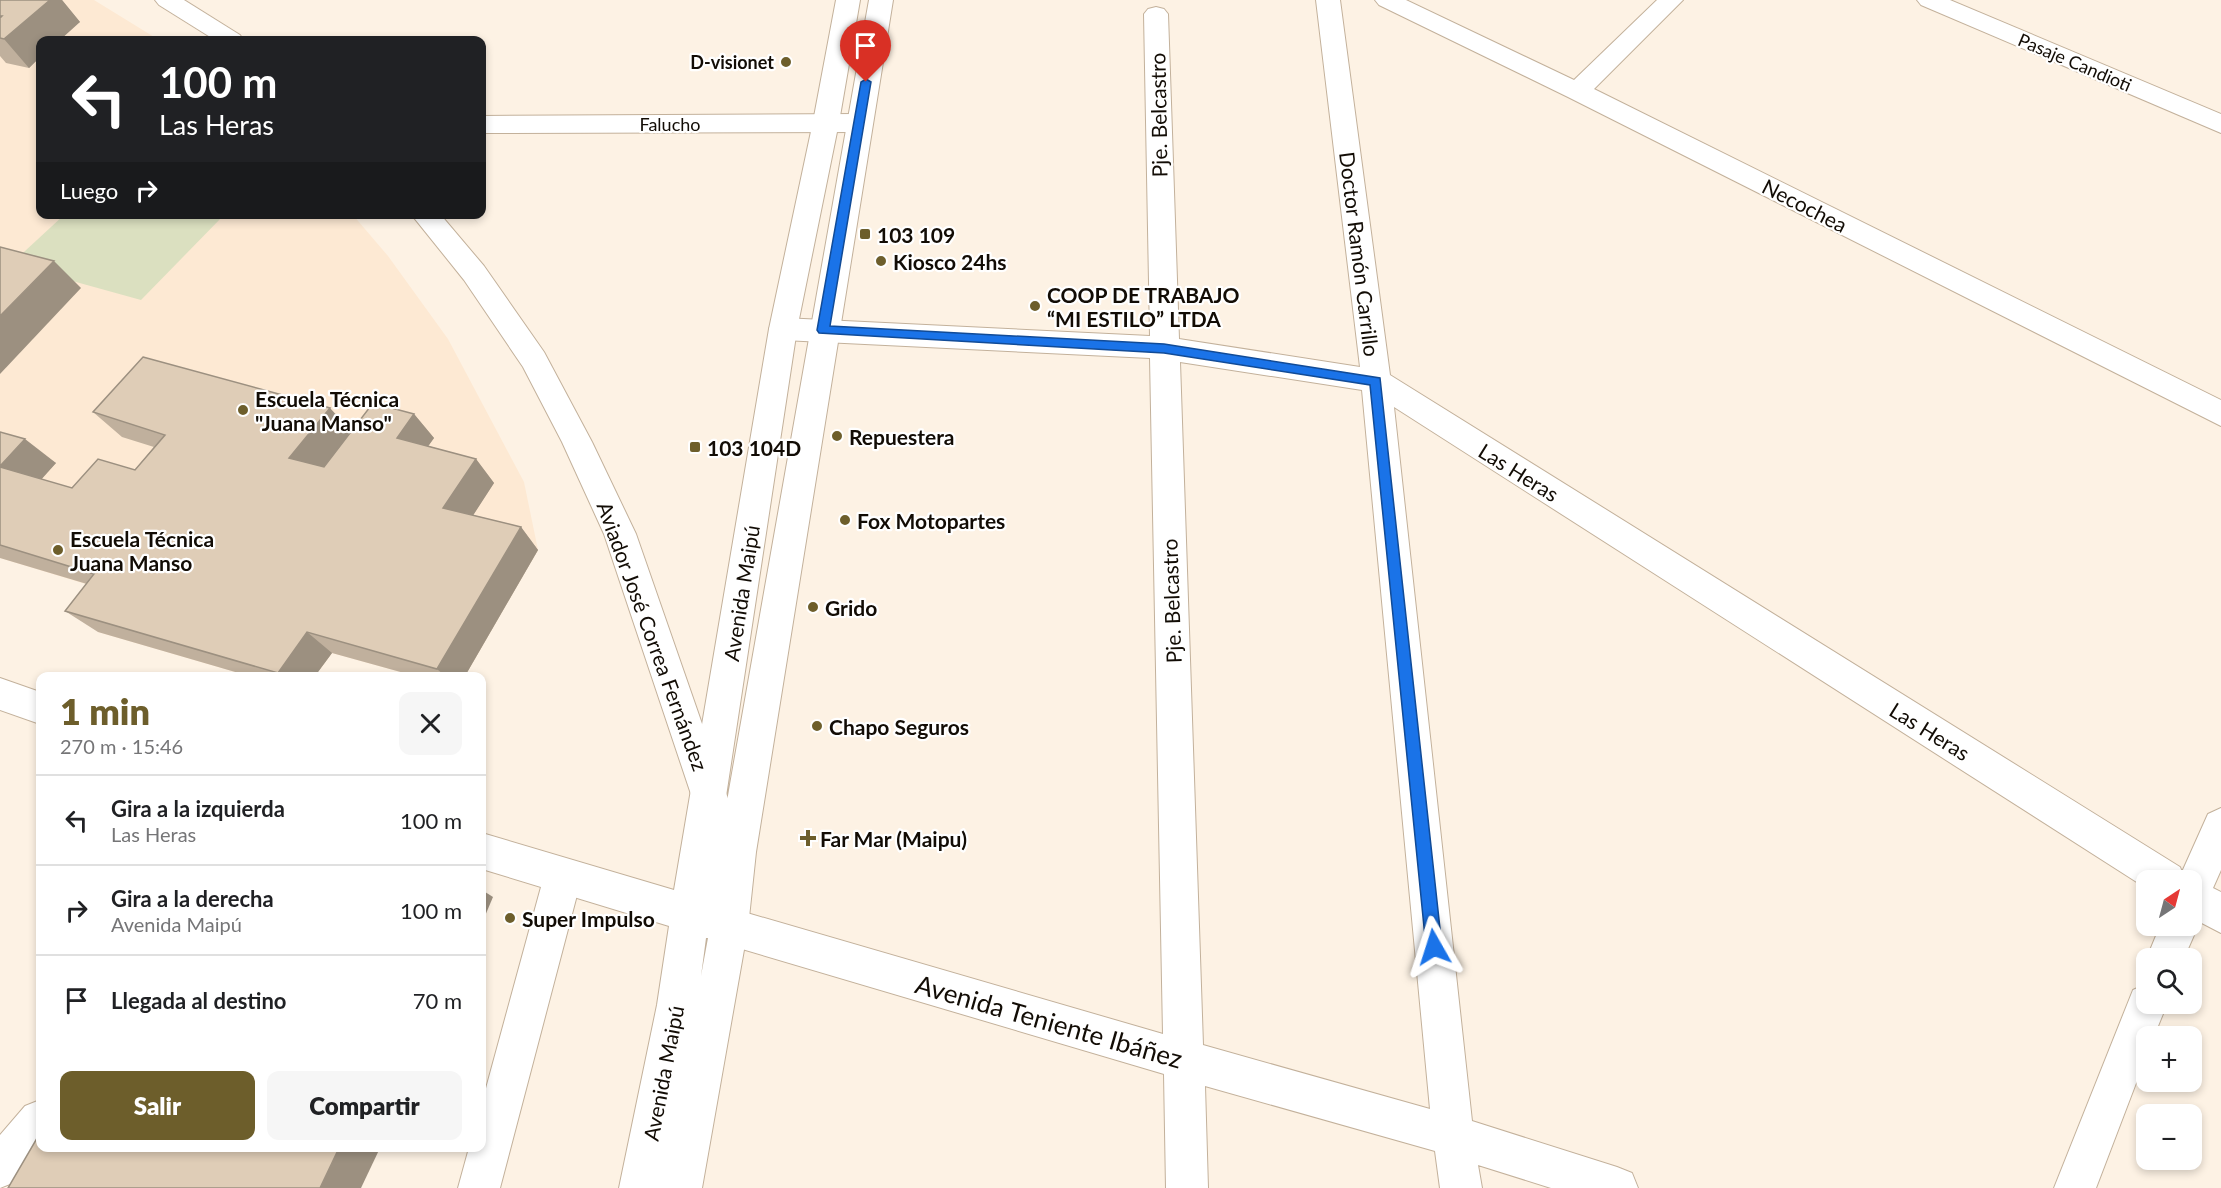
<!DOCTYPE html>
<html lang="es">
<head>
<meta charset="utf-8">
<style>
	:root { --surface:#fff; --page:#f6f6f6; --text:#202124; --muted:#757577; --line:#e0e0e0; --accent:#6d5e2b }
	body { margin:0; font-family:Lato,sans-serif; background:var(--page); color:var(--text); height:100vh; display:flex; flex-direction:column; font-size:22px; white-space:nowrap }
	* { box-sizing:border-box; margin:0 }
	p { font-size:20px; color:var(--muted) }
	.icon { flex:none; width:33px; height:33px; fill:none; stroke:currentColor; stroke-width:2; stroke-linecap:round; stroke-linejoin:round }
	.map { position:relative; flex:1; overflow:hidden }
	.drawer { position:absolute; left:36px; top:672px; width:450px; height:480px; display:flex; flex-direction:column; background:var(--surface); border-radius:12px; box-shadow:0 3px 9px #0003 }
	.drawer>* { flex:none }
	.guide { position:absolute; left:36px; top:36px; width:450px; height:183px; border-radius:12px; box-shadow:0 3px 9px #0003; background:#202124; color:#fff; overflow:hidden }
	.needle { width:39px; rotate:36deg }
	.tools { position:absolute; left:2136px; top:870px; display:grid; gap:12px }
	.tools a { display:grid; place-items:center; width:66px; height:66px; border-radius:12px; background:var(--surface); box-shadow:0 3px 9px #0003; font-size:30px }
	.pin { position:absolute; display:grid; place-items:center; width:51px; height:51px; color:#fff; margin:-62px -26px; border-radius:50% 50% 50% 0; rotate:-45deg; box-shadow:0 0 6px #0007 }
	.pin .icon { rotate:45deg }
	.me { position:absolute; width:66px; margin:-33px; rotate:354deg; stroke-linejoin:round; filter:drop-shadow(0 0 4px #0008) }
	.turn { display:flex; align-items:center; gap:21px; height:126px; padding:0 24px; font-size:27px }
	.turn .icon { width:78px; height:78px; stroke-width:2.5 }
	.turn b { display:block; font-size:42px; line-height:51px }
	.then { display:flex; align-items:center; height:57px; padding:0 24px; background:#0003; gap:12px; font-size:22px }
	.round { display:grid; place-items:center; flex:none; width:63px; height:63px; border-radius:12px; background:var(--page) }
	.summary { display:flex; align-items:center; justify-content:space-between; height:102px; padding:0 24px }
	h1 { font-size:36px; font-weight:800; line-height:45px; color:var(--accent) }
	.cta { display:flex; gap:12px; margin-top:auto; padding:12px 24px }
	.cta a { flex:1; height:69px; border-radius:12px; background:var(--accent); color:#fff; font-size:24px; font-weight:800; line-height:69px; text-align:center }
	.cta a+a { background:var(--page); color:var(--text) }
	ul { padding:0; list-style:none }
	li { display:flex; align-items:center; gap:18px; height:90px; padding:0 24px; border-top:2px solid var(--line) }
	li div { flex:1 }
	li b { display:block; font-size:22px }
	li em { font-style:normal }
	.map>svg:first-child { display:block }
</style>
</head>
<body>
<div class="map">
<svg width="2221" height="1188" viewBox="0 0 2221 1188">
	<rect width="100%" height="100%" fill="#fdf2e4"/>
	<!-- built -->
	<polygon fill="#fde9d3" points="0,0 94,0 159,40 40,40 40,214 353,215 388,256 448,339 524,482 538,550 465,676 415,676 332,653 315,676 249,676 98,632 125,596 0,558"/>
	<!-- green -->
	<polygon fill="#dbe0c0" points="64,215 224,215 141,300 11,264"/>
	<g fill="none" stroke-linecap="round" stroke-linejoin="round">
		<!-- minor casing -->
		<g stroke="#c3b19b" stroke-width="2">
			<g id="minor">
				<polygon points="155,0 184,0 240,35 243,40 215,40 159,5"/>
				<path d="M1316,0H1340L1390,375L2180,867L2182,872L2208,814L2221,808V870L2213,888L2221,892V933L2196,920L2198,926L2184,958L2146,960L2160,926H2192V880H2146V888L1394,407L1472,1121L1617,1167L1632,1173L1638,1188H1551L1478,1165L1482,1188H1440L1435,1151L1205,1086L1208,1188H1166L1164,1074L715,941L710,927L705,836L604,534L562,442L523,367L464,280L411,214H440L484,266L544,352L592,442L636,534L741,836L747,913L1163,1034L1150,358L783,340L773,337L769,329L773,321L783,318L1150,336L1144,14L1148,9L1156,7L1164,9L1168,14L1179,339L1360,367ZM1180,362L1362,390L1430,1109L1203,1045Z"/>
				<polygon points="1375,0 1406,0 1574,80 1657,0 1683,0 1594,89 2221,400 2221,426 1568,97 1379,5"/>
				<polygon points="1917,0 1950,0 2221,114 2221,133 1921,5"/>
				<polygon points="859,114 868,117 872,123 868,129 859,132 482,133 482,116"/>
				<polygon points="563,858 576,863 582,876 500,1188 458,1188 469,1148 482,1148 482,1103 544,876 550,863"/>
				<polygon points="2146,984 2146,1004 2167,1004 2154,1036 2146,1036 2146,1057 2096,1188 2054,1188 2133,990"/>
				<polygon points="40,1100 40,1148 44,1148 15,1182 0,1188 0,1135 25,1106"/>
			</g>
		</g>
		<!-- major casing -->
		<g stroke="#c3b19b" stroke-width="2">
			<g id="major">
				<path d="M836,0H860L839,122L797,329L713,882L710,901L713,902L718,852L869,0H893L756,852L748,927L702,1188H619L657,1005L669,926L482,869V833L674,890L769,329L813,122ZM706,938H708L701,976Z"/>
				<polygon points="0,678 40,692 40,724 0,710"/>
			</g>
		</g>
		<!-- minor -->
		<use href="#minor" fill="#fff" fill-rule="evenodd"/>
		<!-- major -->
		<use href="#major" fill="#fff" fill-rule="evenodd"/>
	</g>
	<!-- wall -->
	<g fill="#c0b09d">
		<polygon points="0,0 62,0 80,22 40,40 40,57 29,68 6,63 0,56"/>
		<polygon points="93,412 351,432 414,414 434,438 428,446 476,459 494,483 473,515 521,527 538,550 465,676 415,676 332,653 315,676 249,676 98,632 65,611 87,584 0,558 0,432 56,463 41,479 72,488 135,470 154,447 122,437"/>
	</g>
	<!-- shaded-wall -->
	<g fill="#9c9080">
		<polygon points="50,0 62,0 80,22 60,40 40,40 40,57 29,68 4,39"/>
		<polygon points="54,261 81,288 0,374 0,316"/>
		<polygon points="330,408 352,432 313,482 289,458"/>
		<polygon points="414,414 434,438 417,462 397,438"/>
		<polygon points="25,439 56,463 31,491 0,468 0,466"/>
		<polygon points="476,459 494,483 463,531 443,508"/>
		<polygon points="521,527 538,550 465,676 445,676 437,669"/>
		<polygon points="307,632 332,653 315,676 283,676 278,673"/>
		<polygon points="482,890 493,897 482,923"/>
		<polygon points="339,1148 380,1148 361,1188 320,1188"/>
	</g>
	<!-- building -->
	<g fill="#dfcdb7" stroke="#9c9080" stroke-width="1.5">
		<polygon points="0,0 50,0 4,39 0,38 0,18 2,16 0,16"/>
		<polygon points="0,247 54,261 0,316"/>
		<polygon points="143,357 330,408 289,458 324,467 373,403 414,414 397,438 476,459 443,508 521,527 437,669 307,632 278,673 65,611 94,574 0,545 0,467 72,488 98,459 135,470 165,435 93,412"/>
		<polygon points="0,432 25,439 0,466"/>
		<polygon points="40,1133 40,1148 339,1148 320,1188 8,1188"/>
	</g>
	<!-- route -->
	<polygon fill="#1a73e8" stroke="#114b97" stroke-width="1.5" points="866,79 871,82 830,326 1164,344 1380,378 1442,947 1439,953 1434,955 1428,953 1426,947 1370,385 1164,353 819,333 817,330 861,82"/>
	<!-- markers -->
	<g fill="#6d5e2b" stroke="#fff" stroke-width="2">
		<circle cx="786" cy="62" r="6"/>
		<rect x="859" y="228" width="12" height="12" rx="3"/>
		<circle cx="881" cy="261" r="6"/>
		<circle cx="1035" cy="306" r="6"/>
		<circle cx="243" cy="410" r="6"/>
		<circle cx="837" cy="436" r="6"/>
		<rect x="689" y="441" width="12" height="12" rx="3"/>
		<circle cx="845" cy="520" r="6"/>
		<circle cx="58" cy="550" r="6"/>
		<circle cx="813" cy="607" r="6"/>
		<circle cx="817" cy="726" r="6"/>
		<path d="M805 829h6v6h6v6h-6v6h-6v-6h-6v-6h6z"/>
		<circle cx="510" cy="918" r="6"/>
	</g>
	<g text-anchor="middle" dominant-baseline="central" stroke-width="4.5" stroke-linejoin="round" paint-order="stroke">
		<!-- far-poi labels -->
		<g font-size="18" font-weight="bold" fill="#120c05" stroke="#fff" text-anchor="end">
			<text x="774" y="62">D-visionet</text>
		</g>
		<!-- far-street labels -->
		<g font-size="18" fill="#120c05" stroke="#fff">
			<text transform="translate(2075 62) rotate(23)">Pasaje Candioti</text>
			<text x="670" y="124">Falucho</text>
		</g>
		<!-- street labels -->
		<g font-size="21" fill="#120c05" stroke="#fff">
			<text transform="translate(1158 115) rotate(-91)">Pje. Belcastro</text>
			<text transform="translate(1805 205) rotate(27)">Necochea</text>
			<text transform="translate(1360 254) rotate(83)">Doctor Ramón Carrillo</text>
			<text transform="translate(1519 472) rotate(32)">Las Heras</text>
			<text transform="translate(741 593) rotate(-81)">Avenida Maipú</text>
			<text transform="translate(1171 601) rotate(-92)">Pje. Belcastro</text>
			<text transform="translate(653 636) rotate(70)">Aviador José Correa Fernández</text>
			<text transform="translate(1930 731) rotate(32)">Las Heras</text>
			<text transform="translate(663 1073) rotate(-79)">Avenida Maipú</text>
		</g>
		<!-- poi labels -->
		<g font-size="21" font-weight="bold" fill="#120c05" stroke="#fff" text-anchor="start">
			<text x="877" y="234">103 109</text>
			<text x="893" y="261">Kiosco 24hs</text>
			<text x="1047" y="294">COOP DE TRABAJO<tspan x="1047" dy="24">“MI ESTILO” LTDA</tspan></text>
			<text x="255" y="398">Escuela Técnica<tspan x="255" dy="24">"Juana Manso"</tspan></text>
			<text x="849" y="436">Repuestera</text>
			<text x="707" y="447">103 104D</text>
			<text x="857" y="520">Fox Motopartes</text>
			<text x="70" y="538">Escuela Técnica<tspan x="70" dy="24">Juana Manso</tspan></text>
			<text x="825" y="607">Grido</text>
			<text x="829" y="726">Chapo Seguros</text>
			<text x="820" y="838">Far Mar (Maipu)</text>
			<text x="522" y="918">Super Impulso</text>
		</g>
		<!-- near-street labels -->
		<g font-size="26" fill="#120c05" stroke="#fff">
			<text transform="translate(1049 1021) rotate(16)">Avenida Teniente Ibáñez</text>
		</g>
	</g>
</svg>
<div class="tools">
<a><svg class="needle" viewBox="-14 -14 28 28"><path d="M0-13l5 13h-10z" fill="#e53935"/><path d="M0 13l5-13h-10z" fill="#757577"/></svg></a>
<a><svg class="icon" aria-label="search" viewBox="0 0 24 24"><circle cx="10" cy="10" r="6"/><path d="M15 15l6 6"/></svg></a>
<a>+</a>
<a>−</a>
</div>
<div class="pin" style="left:866px;top:82px;background:#d93025"><svg class="icon" aria-label="arrive" viewBox="0 0 24 24"><path d="M6 21V4h12l-3 4 3 4H6"/></svg></div>
<svg class="me" style="left:1434px;top:947px" viewBox="-20 -20 40 40"><path d="M0-17L14 15 0 8-14 15z" fill="#1a73e8" stroke="#fff" stroke-width="4"/></svg>
<div class="guide">
<div class="turn"><svg class="icon" aria-label="left" viewBox="0 0 24 24"><path d="M17 20v-9H6M10 6l-5 5 5 5"/></svg><div><b>100 m</b>Las Heras</div></div>
<div class="then">Luego<svg class="icon" aria-label="right" viewBox="0 0 24 24"><path d="M7 20v-9h11M14 6l5 5-5 5"/></svg></div>
</div>
<section class="drawer">
<div class="summary"><div><h1>1 min</h1><p>270 m · 15:46</p></div><a class="round"><svg class="icon" aria-label="close" viewBox="0 0 24 24"><path d="M6 6l12 12M18 6L6 18"/></svg></a></div>
<ul>
<li><svg class="icon" aria-label="left" viewBox="0 0 24 24"><path d="M17 20v-9H6M10 6l-5 5 5 5"/></svg><div><b>Gira a la izquierda</b><p>Las Heras</p></div><em>100 m</em></li>
<li><svg class="icon" aria-label="right" viewBox="0 0 24 24"><path d="M7 20v-9h11M14 6l5 5-5 5"/></svg><div><b>Gira a la derecha</b><p>Avenida Maipú</p></div><em>100 m</em></li>
<li><svg class="icon" aria-label="arrive" viewBox="0 0 24 24"><path d="M6 21V4h12l-3 4 3 4H6"/></svg><div><b>Llegada al destino</b></div><em>70 m</em></li>
</ul>
<div class="cta"><a>Salir</a><a>Compartir</a></div>
</section>
</div>
</body>
</html>
